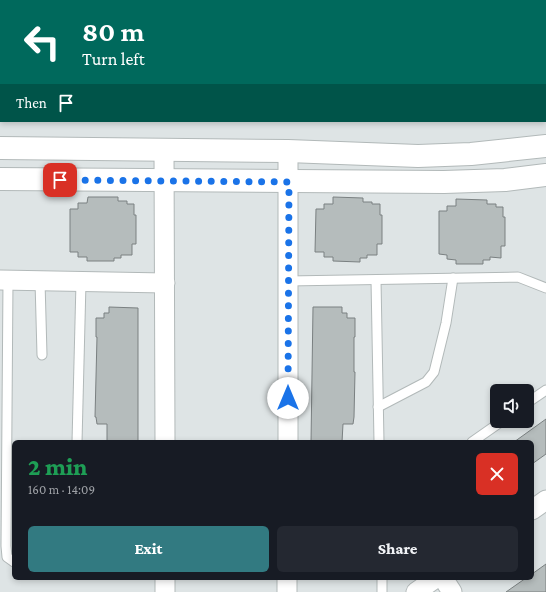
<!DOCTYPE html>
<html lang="en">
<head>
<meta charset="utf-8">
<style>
	:root { --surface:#171b24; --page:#242831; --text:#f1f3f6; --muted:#9ea1a6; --accent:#327a81 }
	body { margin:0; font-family:"Crimson Pro",serif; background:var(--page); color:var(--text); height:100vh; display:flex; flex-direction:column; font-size:15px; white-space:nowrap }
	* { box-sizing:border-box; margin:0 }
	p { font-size:13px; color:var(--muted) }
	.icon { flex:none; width:22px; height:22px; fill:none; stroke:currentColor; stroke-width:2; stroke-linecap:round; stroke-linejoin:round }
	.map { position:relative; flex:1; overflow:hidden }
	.details { position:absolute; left:12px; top:440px; width:522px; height:140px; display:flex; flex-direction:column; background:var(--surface); border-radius:6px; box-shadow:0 2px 6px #0003 }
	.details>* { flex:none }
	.banner { position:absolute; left:0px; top:0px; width:546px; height:122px; box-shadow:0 2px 6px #0003; background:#00695c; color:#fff; overflow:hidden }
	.fabs { position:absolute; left:490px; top:384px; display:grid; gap:8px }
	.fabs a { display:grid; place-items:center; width:44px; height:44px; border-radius:6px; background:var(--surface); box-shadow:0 2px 6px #0003; font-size:20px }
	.pin { position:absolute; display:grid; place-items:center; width:34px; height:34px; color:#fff; margin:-17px; border-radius:8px; box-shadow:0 2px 6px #0006 }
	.me { position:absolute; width:44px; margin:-22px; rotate:0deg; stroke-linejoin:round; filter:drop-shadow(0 0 3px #0008) }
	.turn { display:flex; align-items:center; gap:14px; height:84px; padding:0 16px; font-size:18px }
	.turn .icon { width:52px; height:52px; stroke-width:2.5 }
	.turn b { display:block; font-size:28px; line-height:34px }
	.then { display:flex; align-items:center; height:38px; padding:0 16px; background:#0003; gap:8px; font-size:15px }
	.round { display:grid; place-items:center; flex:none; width:42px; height:42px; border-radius:6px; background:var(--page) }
	.head { display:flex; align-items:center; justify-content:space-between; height:68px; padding:0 16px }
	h1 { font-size:24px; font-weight:800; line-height:30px; color:#1e9e55 }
	.primary-button { display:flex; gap:8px; margin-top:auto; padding:8px 16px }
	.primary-button a { flex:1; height:46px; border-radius:6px; background:var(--accent); color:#fff; font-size:16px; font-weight:800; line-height:46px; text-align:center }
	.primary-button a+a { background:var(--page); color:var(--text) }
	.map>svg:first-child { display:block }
</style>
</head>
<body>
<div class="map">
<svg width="546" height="592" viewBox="0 0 546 592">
	<rect width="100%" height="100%" fill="#dee4e5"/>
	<!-- building -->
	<g fill="#b5bcbc" stroke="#7a8081">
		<polygon points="88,197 118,197 118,201 127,201 127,204 134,204 134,215 136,215 136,244 132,244 132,255 121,255 121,258 114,258 114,261 87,261 87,257 78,257 78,252 70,252 70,209 78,209 78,203 87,203"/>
		<polygon points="333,197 363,198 363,202 372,202 372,204 380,204 380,215 382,215 382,244 377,244 377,255 367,255 367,258 360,258 360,262 333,261 333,257 324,257 324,252 315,252 316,209 324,209 324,204 333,204"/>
		<polygon points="456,199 487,200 487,204 496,204 496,207 503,207 503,217 505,217 505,246 501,246 501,258 490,257 490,260 483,260 483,264 456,264 456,260 447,259 447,255 439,254 439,211 447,211 447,206 456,206"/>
		<polygon points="109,307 138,308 138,442 107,442 107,424 97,424 96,417 95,417 97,337 96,337 96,318 104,318 104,313 109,313"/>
		<polygon points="313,307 342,307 342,313 347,313 347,318 355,318 355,337 354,337 354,372 355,372 354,417 353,424 343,424 342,442 311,442"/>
		<polygon points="546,419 546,454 532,464 532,442 514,442"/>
		<polygon points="546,564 546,592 506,592 526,578 532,578 532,574"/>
	</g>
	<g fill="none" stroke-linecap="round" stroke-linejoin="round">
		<!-- service casing -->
		<g stroke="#b2b9b9" stroke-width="11">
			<g id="service">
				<polyline points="376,280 379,442"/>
				<polyline points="8,281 6,546 7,557 14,562"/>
				<polyline points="40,281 42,355"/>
				<polyline points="288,281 518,277 546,288"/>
				<polyline points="527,403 546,390"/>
				<polyline points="378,407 426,382 434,372 446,323 453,278"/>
				<polyline points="77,442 81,282"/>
				<polyline points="472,442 502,421"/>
				<polyline points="382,578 382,592"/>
			</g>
		</g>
		<!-- minor casing -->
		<g stroke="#b2b9b9" stroke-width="21">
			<g id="minor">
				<polyline points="164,150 165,442"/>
				<polyline points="0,280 165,283"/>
				<polyline points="288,442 288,151"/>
				<polyline points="532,510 546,500"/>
				<polyline points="443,578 452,592"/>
				<polyline points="165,592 165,578"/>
				<polyline points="287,592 287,578"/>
				<polyline points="416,592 436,578"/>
			</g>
		</g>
		<!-- tertiary casing -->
		<g stroke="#b2b9b9" stroke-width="24">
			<g id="tertiary">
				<polyline points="0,148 288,151 418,156 471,154 546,146"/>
				<polyline points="0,179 444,182 505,180 546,175"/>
			</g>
		</g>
		<!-- service -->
		<use href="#service" stroke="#fff" stroke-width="9"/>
		<!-- minor -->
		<use href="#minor" stroke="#fff" stroke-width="19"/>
		<!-- tertiary -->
		<use href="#tertiary" stroke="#fff" stroke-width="22"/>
	</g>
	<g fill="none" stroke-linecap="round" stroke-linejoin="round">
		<!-- route -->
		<polyline stroke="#1a73e8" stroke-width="7" stroke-dasharray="0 12.6" points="60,180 289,182 288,398"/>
	</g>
</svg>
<div class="fabs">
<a><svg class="icon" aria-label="sound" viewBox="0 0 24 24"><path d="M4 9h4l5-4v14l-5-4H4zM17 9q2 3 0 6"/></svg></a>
</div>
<div class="pin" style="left:60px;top:180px;background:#d93025"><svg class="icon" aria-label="arrive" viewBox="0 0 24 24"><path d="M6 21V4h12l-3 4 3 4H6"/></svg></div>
<svg class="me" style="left:288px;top:398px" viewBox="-20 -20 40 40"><circle r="19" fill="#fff"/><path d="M0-13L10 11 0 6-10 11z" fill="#1a73e8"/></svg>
<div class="banner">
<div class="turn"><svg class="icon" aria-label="left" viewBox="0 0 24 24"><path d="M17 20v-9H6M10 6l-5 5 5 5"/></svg><div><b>80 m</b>Turn left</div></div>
<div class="then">Then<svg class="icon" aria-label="arrive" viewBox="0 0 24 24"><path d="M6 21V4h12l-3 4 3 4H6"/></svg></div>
</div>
<section class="details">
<div class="head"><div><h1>2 min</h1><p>160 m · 14:09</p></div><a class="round" style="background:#d93025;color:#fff"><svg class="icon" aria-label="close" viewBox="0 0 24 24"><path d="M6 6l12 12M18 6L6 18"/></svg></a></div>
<div class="primary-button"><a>Exit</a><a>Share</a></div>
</section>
</div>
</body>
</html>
